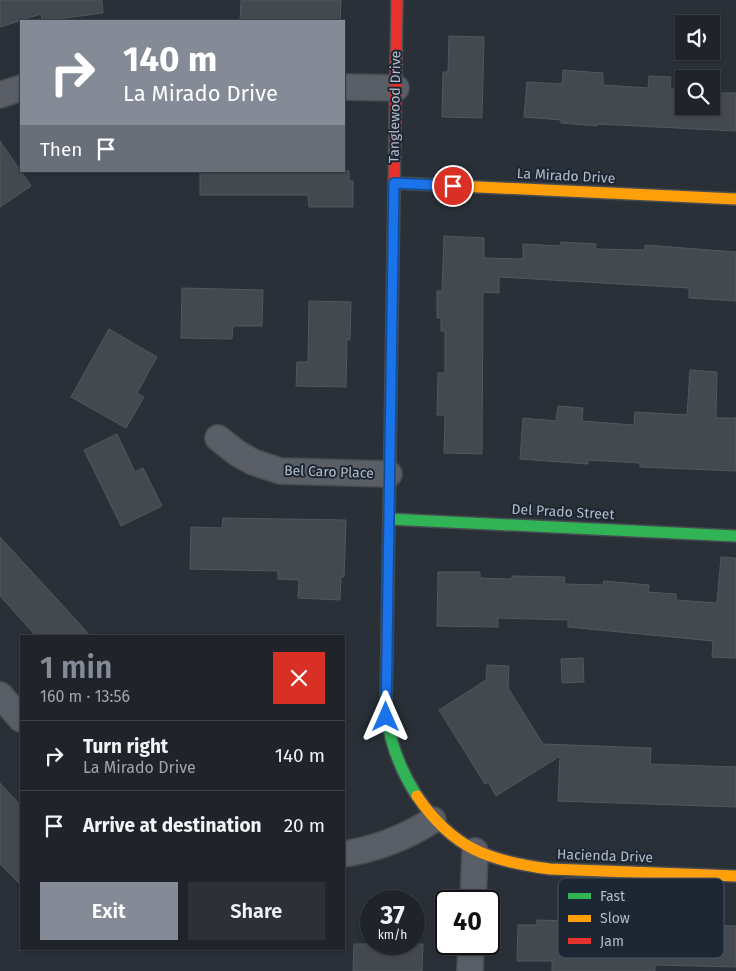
<!DOCTYPE html>
<html lang="en">
<head>
<meta charset="utf-8">
<style>
	:root { --surface:#20242a; --page:#2d3036; --text:#f1f3f6; --muted:#a2a4a8; --line:#3d4147; --accent:#848b96 }
	body { margin:0; font-family:"Fira Sans",sans-serif; background:var(--page); color:var(--text); height:100vh; display:flex; flex-direction:column; font-size:19px; white-space:nowrap }
	* { box-sizing:border-box; margin:0 }
	p { font-size:16px; color:var(--muted) }
	.icon { flex:none; width:28px; height:28px; fill:none; stroke:currentColor; stroke-width:2; stroke-linecap:round; stroke-linejoin:round }
	.map { position:relative; flex:1; overflow:hidden }
	.details { position:absolute; left:20px; top:635px; width:325px; height:315px; display:flex; flex-direction:column; background:var(--surface); border-radius:0px; box-shadow:0 1px 4px #0004,0 0 0 1px var(--line) }
	.details>* { flex:none }
	.banner { position:absolute; left:20px; top:20px; width:325px; height:152px; border-radius:0px; box-shadow:0 1px 4px #0004,0 0 0 1px var(--line); background:#848b96; color:#fff; overflow:hidden }
	.buttons { position:absolute; left:675px; top:15px; display:grid; gap:10px }
	.buttons a { display:grid; place-items:center; width:45px; height:45px; border-radius:0px; background:var(--surface); box-shadow:0 1px 4px #0004,0 0 0 1px var(--line); font-size:25px }
	.speed { position:absolute; left:360px; top:890px; display:flex; gap:10px; font-size:25px; font-weight:700; text-align:center }
	.speed>* { display:grid; place-content:center; width:65px; height:65px; border-radius:50%; background:var(--surface); box-shadow:0 1px 4px #0004,0 0 0 1px var(--line); line-height:1 }
	.speed small { font-size:12px; font-weight:400 }
	.speed .limit { border:2px solid #111; border-radius:8px; background:#fff; color:#111 }
	.pin { position:absolute; display:grid; place-items:center; width:42px; height:42px; color:#fff; margin:-21px; border:2px solid #fff; border-radius:50%; box-shadow:0 1px 5px #0007 }
	.me { position:absolute; width:55px; margin:-28px; rotate:0deg; stroke-linejoin:round; filter:drop-shadow(0 0 4px #0008) }
	.turn { display:flex; align-items:center; gap:18px; height:105px; padding:0 20px; font-size:22px }
	.turn .icon { width:65px; height:65px; stroke-width:2.5 }
	.turn b { display:block; font-size:35px; line-height:42px }
	.then { display:flex; align-items:center; height:48px; padding:0 20px; background:#0003; gap:10px; font-size:19px }
	.round { display:grid; place-items:center; flex:none; width:52px; height:52px; border-radius:0px; background:var(--page) }
	.overview { display:flex; align-items:center; justify-content:space-between; height:85px; padding:0 20px }
	h1 { font-size:30px; font-weight:600; line-height:38px; color:var(--accent) }
	.cta { display:flex; gap:10px; margin-top:auto; padding:10px 20px }
	.cta a { flex:1; height:58px; border-radius:0px; background:var(--accent); color:#fff; font-size:20px; font-weight:600; line-height:58px; text-align:center }
	.cta a+a { background:var(--page); color:var(--text) }
	ul { padding:0; list-style:none }
	li { display:flex; align-items:center; gap:15px; height:70px; padding:0 20px; border-top:1px solid var(--line) }
	li div { flex:1 }
	li b { display:block; font-size:19px }
	li em { font-style:normal }
	.map>svg:first-child { display:block }
</style>
</head>
<body>
<div class="map">
<svg width="736" height="971" viewBox="0 0 736 971">
	<rect width="100%" height="100%" fill="#2a3038"/>
	<!-- building -->
	<g fill="#444950" stroke="#52575f">
		<polygon points="0,0 102,0 103,13 42,21 41,14 0,27"/>
		<polygon points="241,0 341,0 340,21 240,21"/>
		<polygon points="449,36 484,37 482,118 442,117 443,72 448,72"/>
		<polygon points="563,70 603,73 603,85 648,88 649,76 671,77 670,89 683,90 684,92 684,106 711,106 711,93 736,93 736,131 597,124 597,126 561,123 561,120 524,117 527,82 562,84"/>
		<polygon points="0,141 31,186 0,207"/>
		<polygon points="200,171 349,171 349,181 353,181 353,207 309,207 308,195 200,195"/>
		<polygon points="444,236 484,238 484,258 523,259 523,244 560,246 561,242 596,244 595,249 645,250 645,245 736,252 736,301 689,298 689,288 499,277 499,293 483,292 482,454 444,453 445,415 437,415 438,373 445,373 445,331 441,331 441,318 437,318 437,291 442,291"/>
		<polygon points="182,288 263,290 262,326 233,326 232,339 181,338"/>
		<polygon points="309,301 351,302 350,340 347,339 346,387 296,386 297,362 308,362"/>
		<polygon points="109,329 157,357 137,393 144,397 126,428 71,397"/>
		<polygon points="690,370 717,372 716,418 736,418 736,471 640,467 640,463 588,460 588,464 520,459 523,418 556,421 558,406 583,408 582,421 634,425 635,412 687,415"/>
		<polygon points="117,434 135,472 143,468 162,506 121,526 84,450"/>
		<polygon points="223,518 346,520 344,577 341,577 340,600 298,598 299,580 278,579 278,571 190,569 191,527 222,528"/>
		<polygon points="0,537 77,621 90,636 36,636 0,596"/>
		<polygon points="721,557 736,558 736,658 712,657 713,641 568,627 568,620 498,618 498,627 437,626 438,572 480,572 480,578 512,579 512,576 565,577 564,584 603,585 604,581 649,585 648,592 676,594 676,600 717,603"/>
		<polygon points="583,658 584,682 562,683 561,659"/>
		<polygon points="487,665 509,666 508,688 543,744 651,748 650,764 736,767 736,807 558,801 560,756 496,796 488,782 485,784 439,710 486,680"/>
		<polygon points="0,783 21,806 21,885 0,864"/>
		<polygon points="537,920 571,921 571,923 736,926 736,967 655,965 655,971 552,971 552,961 517,961 518,925 537,925"/>
		<polygon points="354,944 423,944 422,971 353,971"/>
	</g>
	<g fill="none" stroke-linecap="round" stroke-linejoin="round">
		<!-- street casing -->
		<g stroke="#484c53" stroke-width="28">
			<g id="street">
				<polyline points="344,87 396,88"/>
				<polyline points="0,95 21,88"/>
				<polyline points="218,438 237,453 253,462 280,471 389,474"/>
				<polyline points="0,695 21,719"/>
				<path d="M344,854C376,849 405,838 433,820"/>
				<polyline points="473,901 475,851"/>
				<polyline points="470,971 471,944"/>
			</g>
		</g>
		<!-- fast casing -->
		<g stroke="#484c53" stroke-width="14">
			<g id="fast">
				<path d="M392,320L386,712C390,743 400,770 417,796"/>
				<polyline points="389,519 736,536"/>
			</g>
		</g>
		<!-- slow casing -->
		<g stroke="#484c53" stroke-width="14">
			<g id="slow">
				<polyline points="394,183 736,199"/>
				<path d="M417,796C453,849 489,861 550,869L736,876"/>
			</g>
		</g>
		<!-- jam casing -->
		<g stroke="#484c53" stroke-width="14">
			<polyline id="jam" points="392,320 397,0"/>
		</g>
		<!-- street -->
		<use href="#street" stroke="#5a5e66" stroke-width="25"/>
		<!-- fast -->
		<use href="#fast" stroke="#30b455" stroke-width="11"/>
		<!-- slow -->
		<use href="#slow" stroke="#ff9f0a" stroke-width="11"/>
		<!-- jam -->
		<use href="#jam" stroke="#e5322d" stroke-width="11"/>
	</g>
	<g fill="none" stroke-linecap="round" stroke-linejoin="round">
		<!-- route casing -->
		<g stroke="#114b97" stroke-width="12">
			<polyline id="route" points="386,717 394,183 453,186"/>
		</g>
		<!-- route -->
		<use href="#route" stroke="#1a73e8" stroke-width="9"/>
	</g>
	<g text-anchor="middle" dominant-baseline="central" stroke-width="4" stroke-linejoin="round" paint-order="stroke">
		<!-- street labels -->
		<g font-size="14" fill="#b4bcc9" stroke="#1d2633">
			<text transform="translate(395 107) rotate(-89)">Tanglewood Drive</text>
			<text transform="translate(566 176) rotate(3)">La Mirado Drive</text>
			<text transform="translate(329 472) rotate(2)">Bel Caro Place</text>
			<text transform="translate(563 512) rotate(3)">Del Prado Street</text>
			<text transform="translate(605 856) rotate(2)">Hacienda Drive</text>
		</g>
	</g>
	<!-- legend -->
	<rect x="558" y="878" width="166" height="80" rx="8" fill="#1d2633" stroke="#4a5360" stroke-width="1"/>
	<rect x="568" y="893" width="23" height="6" fill="#30b455"/>
	<rect x="568" y="915" width="23" height="7" fill="#ff9f0a"/>
	<rect x="568" y="938" width="23" height="6" fill="#e5322d"/>
	<g font-size="14" fill="#b4bcc9">
		<text x="600" y="901">Fast</text>
		<text x="600" y="923">Slow</text>
		<text x="600" y="946">Jam</text>
	</g>
</svg>
<div class="buttons">
<a><svg class="icon" aria-label="sound" viewBox="0 0 24 24"><path d="M4 9h4l5-4v14l-5-4H4zM17 9q2 3 0 6"/></svg></a>
<a><svg class="icon" aria-label="search" viewBox="0 0 24 24"><circle cx="10" cy="10" r="6"/><path d="M15 15l6 6"/></svg></a>
</div>
<div class="speed"><div>37<small>km/h</small></div><div class="limit">40</div></div>
<div class="pin" style="left:453px;top:186px;background:#d93025"><svg class="icon" aria-label="arrive" viewBox="0 0 24 24"><path d="M6 21V4h12l-3 4 3 4H6"/></svg></div>
<svg class="me" style="left:386px;top:717px" viewBox="-20 -20 40 40"><path d="M0-17L14 15 0 8-14 15z" fill="#1a73e8" stroke="#fff" stroke-width="4"/></svg>
<div class="banner">
<div class="turn"><svg class="icon" aria-label="right" viewBox="0 0 24 24"><path d="M7 20v-9h11M14 6l5 5-5 5"/></svg><div><b>140 m</b>La Mirado Drive</div></div>
<div class="then">Then<svg class="icon" aria-label="arrive" viewBox="0 0 24 24"><path d="M6 21V4h12l-3 4 3 4H6"/></svg></div>
</div>
<section class="details">
<div class="overview"><div><h1>1 min</h1><p>160 m · 13:56</p></div><a class="round" style="background:#d93025;color:#fff"><svg class="icon" aria-label="close" viewBox="0 0 24 24"><path d="M6 6l12 12M18 6L6 18"/></svg></a></div>
<ul>
<li><svg class="icon" aria-label="right" viewBox="0 0 24 24"><path d="M7 20v-9h11M14 6l5 5-5 5"/></svg><div><b>Turn right</b><p>La Mirado Drive</p></div><em>140 m</em></li>
<li><svg class="icon" aria-label="arrive" viewBox="0 0 24 24"><path d="M6 21V4h12l-3 4 3 4H6"/></svg><div><b>Arrive at destination</b></div><em>20 m</em></li>
</ul>
<div class="cta"><a>Exit</a><a>Share</a></div>
</section>
</div>
</body>
</html>
